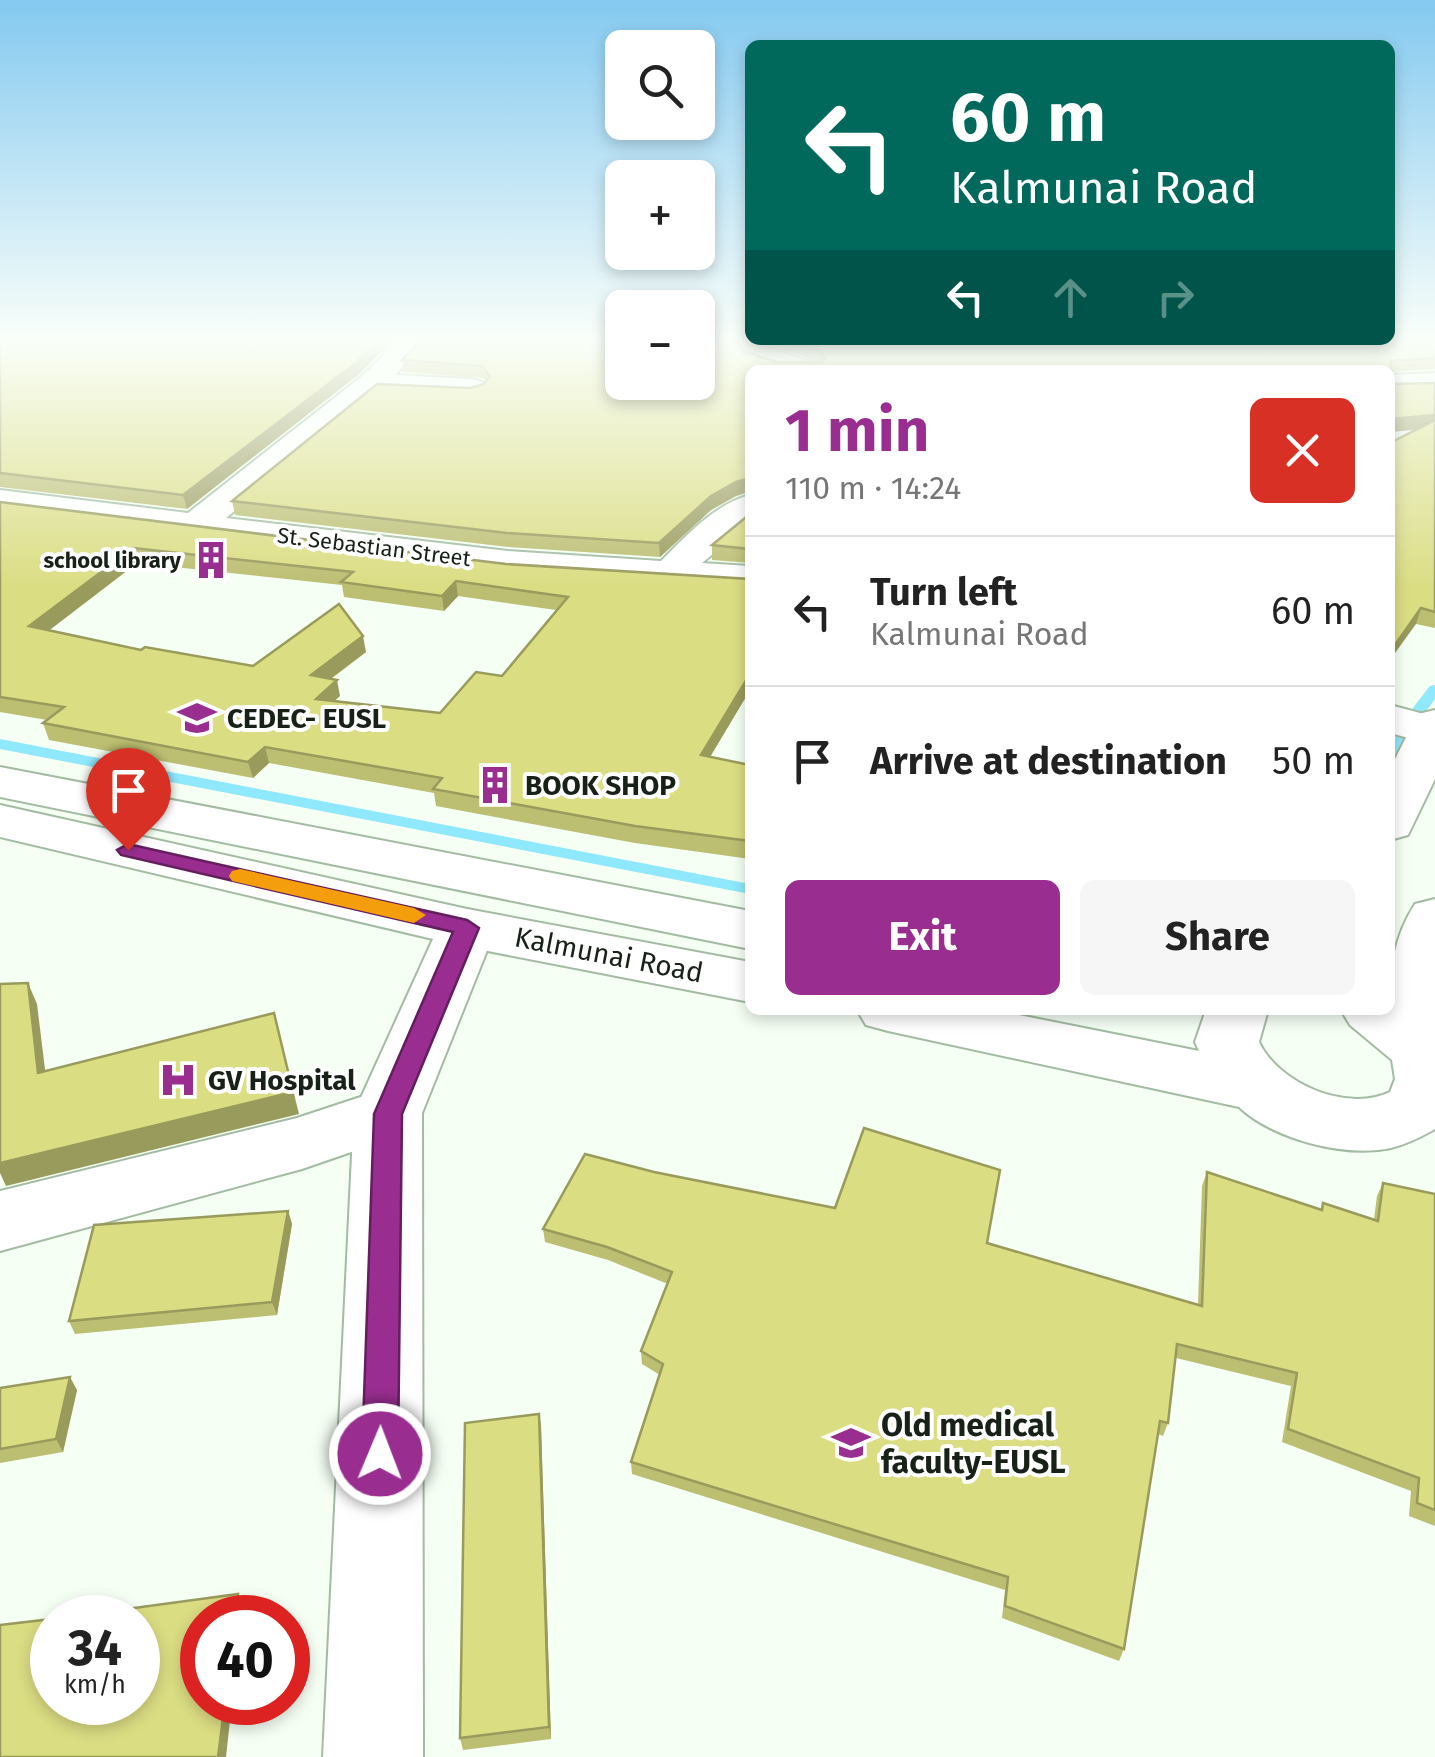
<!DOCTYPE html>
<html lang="en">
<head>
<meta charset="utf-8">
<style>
	:root { --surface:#fff; --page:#f6f6f6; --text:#222; --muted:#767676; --line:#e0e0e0; --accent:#992e90 }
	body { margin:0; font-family:"Fira Sans",sans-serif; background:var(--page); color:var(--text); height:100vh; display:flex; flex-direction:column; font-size:38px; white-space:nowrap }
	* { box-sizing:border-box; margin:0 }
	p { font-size:32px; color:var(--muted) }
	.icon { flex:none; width:55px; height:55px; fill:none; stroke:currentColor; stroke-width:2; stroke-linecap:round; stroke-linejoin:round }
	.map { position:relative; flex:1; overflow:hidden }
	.drawer { position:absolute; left:745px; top:365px; width:650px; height:650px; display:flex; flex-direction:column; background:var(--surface); border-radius:15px; box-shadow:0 5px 15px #0003 }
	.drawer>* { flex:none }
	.banner { position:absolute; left:745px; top:40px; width:650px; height:305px; border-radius:15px; box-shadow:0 5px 15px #0003; background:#00695c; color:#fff; overflow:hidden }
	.buttons { position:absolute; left:605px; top:30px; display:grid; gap:20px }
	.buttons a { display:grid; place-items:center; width:110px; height:110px; border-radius:15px; background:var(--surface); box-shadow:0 5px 15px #0003; font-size:50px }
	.speed { position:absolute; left:30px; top:1595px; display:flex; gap:20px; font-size:50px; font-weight:700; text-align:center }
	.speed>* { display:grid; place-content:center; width:130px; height:130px; border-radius:50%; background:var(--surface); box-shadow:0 5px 15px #0003; line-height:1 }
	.speed small { font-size:25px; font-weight:400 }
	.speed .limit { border:15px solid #d22; background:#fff; color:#111 }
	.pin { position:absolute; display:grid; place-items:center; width:85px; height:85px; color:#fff; margin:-102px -42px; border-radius:50% 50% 50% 0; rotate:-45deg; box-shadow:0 0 10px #0007 }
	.pin .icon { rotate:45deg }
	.me { position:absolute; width:110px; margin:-55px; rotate:1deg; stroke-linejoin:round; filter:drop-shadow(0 0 8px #0008) }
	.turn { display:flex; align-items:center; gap:35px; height:210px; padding:0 40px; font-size:45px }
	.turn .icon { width:130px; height:130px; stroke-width:2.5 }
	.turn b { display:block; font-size:70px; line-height:85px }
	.lanes { display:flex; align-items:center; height:95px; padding:0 40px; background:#0003; justify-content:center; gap:50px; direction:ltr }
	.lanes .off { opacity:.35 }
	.round { display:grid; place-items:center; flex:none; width:105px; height:105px; border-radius:15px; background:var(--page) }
	.head { display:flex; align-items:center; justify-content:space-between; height:170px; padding:0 40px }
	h1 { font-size:60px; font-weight:700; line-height:75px; color:var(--accent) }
	.cta { display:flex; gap:20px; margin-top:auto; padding:20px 40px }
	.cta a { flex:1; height:115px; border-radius:15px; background:var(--accent); color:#fff; font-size:40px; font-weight:700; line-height:115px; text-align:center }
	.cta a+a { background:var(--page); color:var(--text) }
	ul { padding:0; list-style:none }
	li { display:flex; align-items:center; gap:30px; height:150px; padding:0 40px; border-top:2px solid var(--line) }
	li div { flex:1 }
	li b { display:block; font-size:38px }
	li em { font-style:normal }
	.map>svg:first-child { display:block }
</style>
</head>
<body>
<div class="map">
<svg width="1435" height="1757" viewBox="0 0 1435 1757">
	<rect width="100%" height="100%" fill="#f5fff4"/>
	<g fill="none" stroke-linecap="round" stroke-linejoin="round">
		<!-- stream -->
		<g fill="#8fe8fc" fill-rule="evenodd">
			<path d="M1435,685V699L1416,725L1398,761L1390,766C1390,733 1411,711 1430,686Z"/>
			<polygon points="0,739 750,884 750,894 0,749"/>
		</g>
		<!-- street casing -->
		<g stroke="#a3bba2" stroke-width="4">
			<g id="street">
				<path d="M398,341H427L395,375L472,379L482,382L487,388L482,394L472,397L378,392L226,518L508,551L661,561C686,536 715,504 750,495V523L702,563L750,566V590L508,575L0,512V490L188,513L361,377Z"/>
				<polygon points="738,341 764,341 765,347 817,364 821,370 778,370 744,359 735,344"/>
				<polygon points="1435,373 1435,391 1390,393 1390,375"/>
				<polygon points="1390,705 1435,717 1435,745 1390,733"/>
				<polygon points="388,1088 412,1095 422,1113 412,1131 302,1169 0,1251 0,1191 297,1118"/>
			</g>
		</g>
		<!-- secondary casing -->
		<g stroke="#a3bba2" stroke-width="4">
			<polygon id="secondary" points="467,909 487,915 496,928 422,1113 423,1757 323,1757 354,1113 438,928 447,915"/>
		</g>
		<!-- highway casing -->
		<g stroke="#a3bba2" stroke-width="4">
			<g id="highway">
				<polygon points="1435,710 1435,779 1408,835 1390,840 1390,769 1418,714"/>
				<polygon points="0,767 750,911 750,949 0,797"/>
				<polygon points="0,805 467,909 750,962 750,1002 467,947 0,837"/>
				<path d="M1435,899V1129C1421,1137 1407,1144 1391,1148C1345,1158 1273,1139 1239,1107L888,1031L866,1025L857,1010H994L1199,1051L1195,1042L1206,1010H1268L1259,1042C1278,1083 1346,1113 1390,1092L1395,1079L1392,1060L1350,1025L1341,1010H1390C1390,971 1393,938 1415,904Z"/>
			</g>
		</g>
		<!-- street -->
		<use href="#street" fill="#fff" fill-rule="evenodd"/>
		<!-- secondary -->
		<use href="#secondary" fill="#fff" fill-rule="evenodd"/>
		<!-- highway -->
		<use href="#highway" fill="#fff" fill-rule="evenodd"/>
	</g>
	<!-- wall -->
	<g fill="#bcbe71" fill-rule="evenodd">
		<polygon points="0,341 359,374 187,509 0,487"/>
		<polygon points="766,341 1435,341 1435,369 1390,372 750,370 750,492 736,496 711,510 660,557 508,547 235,515 232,501 470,388 484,384 486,381 483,378 403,372 402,360 743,351 777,362 819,362 768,344"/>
		<polygon points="1390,381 1394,384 1435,383 1435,628 1416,624 1417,429 1390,432"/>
		<path d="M0,502L506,564L750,579V690L710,757L750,765V859L635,843L436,806L434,793L269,763L253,778L49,740L43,723L47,720L0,712ZM137,563L342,585L344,597L444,611L458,596L556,610L502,676L440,713L334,701L340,696L331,679L366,652L253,666L141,650L49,630Z"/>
		<polygon points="750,514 750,563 712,560 712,545"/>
		<polygon points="654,1172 987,1243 1198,1305 1202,1186 1207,1172 1321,1209 1323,1203 1374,1219 1377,1196 1383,1183 1435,1194 1435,1526 1409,1516 1411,1491 1282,1442 1291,1386 1176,1358 1168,1423 1163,1436 1158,1434 1124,1649 1119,1661 1002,1618 1005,1590 632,1474 631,1462 660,1375 642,1364 641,1351 668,1284 608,1260 545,1242 543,1229"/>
		<polygon points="288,1211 292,1224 277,1315 75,1334 69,1321"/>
		<polygon points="0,1388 77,1390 63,1452 0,1463"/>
		<polygon points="539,1414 541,1426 551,1739 463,1750 460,1738"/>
	</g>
	<!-- shaded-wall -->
	<g fill="#999b5c">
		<polygon points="379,341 393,341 359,374 187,509 183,495"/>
		<polygon points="1435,415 1435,428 1390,432 1390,419"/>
		<polygon points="749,478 749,491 736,496 711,510 660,557 659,543 711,496 736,482"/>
		<polygon points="133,548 137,563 34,642 29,626"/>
		<polygon points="456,581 458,596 444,611 442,596"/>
		<polygon points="1421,608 1416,624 1390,660 1390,652"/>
		<polygon points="363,636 366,652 314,691 311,675"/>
		<polygon points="750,674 750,690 701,772 701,755"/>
		<polygon points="337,680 340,696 319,715 316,699"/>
		<polygon points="265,747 269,763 253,778 248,762"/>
		<polygon points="28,983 37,1004 48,1094 38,1073"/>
		<polygon points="274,1013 299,1114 6,1186 0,1173 0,1163"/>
		<polygon points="288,1211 292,1224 277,1315 272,1302"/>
		<polygon points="70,1377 77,1390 63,1452 56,1439"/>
		<polygon points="539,1414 541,1426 551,1739 549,1727"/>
		<polygon points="238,1594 243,1606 242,1618 235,1618"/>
		<polygon points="225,1702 232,1702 226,1757 218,1757"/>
	</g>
	<!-- building -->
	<g fill="#dbdd83" stroke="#999b5c" stroke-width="2.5" fill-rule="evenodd">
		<polygon points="0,341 379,341 357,362 183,495 0,473"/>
		<polygon points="420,341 622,341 622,382 698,382 698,341 737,341 743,351 777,362 822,362 825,359 819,349 794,341 1435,341 1435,358 1391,361 1390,379 1390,370 750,370 750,478 736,482 711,496 659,543 507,533 232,501 377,384 470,388 484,384 490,376 482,366 402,360"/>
		<polygon points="1390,381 1394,384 1435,383 1435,415 1390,419"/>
		<polygon points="1435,420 1435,612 1421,608 1390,652 1390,443"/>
		<path d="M0,502L506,564L750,579V674L701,755L750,765V841L635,826L433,789L442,778L265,747L248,762L43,723L64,707L0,697ZM133,548L353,572L341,582L442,596L456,581L568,597L502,676L476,672L440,713L316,699L337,680L311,675L363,636L339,604L253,666L145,647L141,650L29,626Z"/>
		<polygon points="750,514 750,549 712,545"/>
		<polygon points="28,983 38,1073 274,1013 293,1092 0,1163 0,984"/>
		<polygon points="864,1128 1000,1170 987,1243 1202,1306 1207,1172 1322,1210 1323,1203 1378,1221 1383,1183 1435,1194 1435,1510 1417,1503 1419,1478 1288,1429 1297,1373 1177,1344 1168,1423 1160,1421 1124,1649 1005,1606 1008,1577 631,1462 663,1364 641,1351 672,1272 607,1247 543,1229 585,1154 654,1172 835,1208"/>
		<polygon points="288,1211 272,1302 69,1321 94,1225"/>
		<polygon points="70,1377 56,1439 0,1449 0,1388"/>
		<polygon points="539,1414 549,1727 460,1738 465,1423"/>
		<polygon points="238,1594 235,1618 202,1618 202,1702 225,1702 218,1757 0,1757 0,1625 52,1619 52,1702 138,1702 138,1618 60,1618"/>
	</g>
	<!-- sky -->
	<linearGradient id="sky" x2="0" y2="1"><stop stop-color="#84c9f0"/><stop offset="0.58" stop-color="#fafffa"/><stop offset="1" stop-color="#fafffa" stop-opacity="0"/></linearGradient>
	<rect width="1435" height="587" fill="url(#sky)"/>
	<!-- route -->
	<polygon fill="#992e90" stroke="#631e5e" stroke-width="2.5" points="128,844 467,920 479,928 402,1114 398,1454 392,1466 380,1471 368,1466 362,1454 374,1114 453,932 121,855 117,850"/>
	<!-- slow -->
	<polygon fill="#f59e0b" points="240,869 414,908 426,915 414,923 232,881 229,876 232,871"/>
	<!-- icons -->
	<defs>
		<g id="building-bare" transform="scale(3)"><path d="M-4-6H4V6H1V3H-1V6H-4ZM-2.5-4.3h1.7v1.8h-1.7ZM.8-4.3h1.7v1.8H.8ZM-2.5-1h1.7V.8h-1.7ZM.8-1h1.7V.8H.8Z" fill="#992e90" stroke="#fff" stroke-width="2.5" paint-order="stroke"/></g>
		<g id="university-bare" transform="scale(3)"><path d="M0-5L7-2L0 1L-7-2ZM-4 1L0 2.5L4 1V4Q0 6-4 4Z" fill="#992e90" stroke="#fff" stroke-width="2.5" paint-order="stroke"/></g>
		<g id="hospital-bare" transform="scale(3)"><path d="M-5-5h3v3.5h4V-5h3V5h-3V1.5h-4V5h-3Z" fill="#992e90" stroke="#fff" stroke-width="2.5" paint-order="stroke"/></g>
	</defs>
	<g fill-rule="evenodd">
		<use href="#building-bare" x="211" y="560"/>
		<use href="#university-bare" x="197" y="718"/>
		<use href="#building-bare" x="495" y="785"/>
		<use href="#hospital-bare" x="178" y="1080"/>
		<use href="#university-bare" x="851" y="1443"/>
	</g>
	<g text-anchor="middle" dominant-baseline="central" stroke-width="8" stroke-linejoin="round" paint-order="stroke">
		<!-- far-street labels -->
		<g font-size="22" fill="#182118" stroke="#fff">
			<text transform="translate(374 547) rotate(7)">St. Sebastian Street</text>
		</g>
		<!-- far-poi labels -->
		<g font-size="22" font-weight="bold" fill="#182118" stroke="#fff" text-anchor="end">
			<text x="181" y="560">school library</text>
		</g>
		<!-- poi labels -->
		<g font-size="28" font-weight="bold" fill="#182118" stroke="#fff" text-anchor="start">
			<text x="227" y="718">CEDEC- EUSL</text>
			<text x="525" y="785">BOOK SHOP</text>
			<text x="208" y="1080">GV Hospital</text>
		</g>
		<!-- street labels -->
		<g font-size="28" fill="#182118" stroke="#fff">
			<text transform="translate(609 955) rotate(11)">Kalmunai Road</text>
		</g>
		<!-- near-poi labels -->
		<g font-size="32" font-weight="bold" fill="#182118" stroke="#fff" text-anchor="start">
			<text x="881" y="1425">Old medical<tspan x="881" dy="37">faculty-EUSL</tspan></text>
		</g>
	</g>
</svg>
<div class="buttons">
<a><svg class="icon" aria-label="search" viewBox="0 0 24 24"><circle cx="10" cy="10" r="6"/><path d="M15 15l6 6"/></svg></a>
<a>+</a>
<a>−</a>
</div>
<div class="speed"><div>34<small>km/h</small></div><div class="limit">40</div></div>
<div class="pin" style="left:128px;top:850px;background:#d93025"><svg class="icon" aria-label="arrive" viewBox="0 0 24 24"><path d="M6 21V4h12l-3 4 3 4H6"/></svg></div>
<svg class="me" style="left:380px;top:1454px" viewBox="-20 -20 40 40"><circle r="17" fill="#992e90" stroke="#fff" stroke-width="3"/><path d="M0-11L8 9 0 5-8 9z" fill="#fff"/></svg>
<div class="banner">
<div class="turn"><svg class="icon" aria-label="left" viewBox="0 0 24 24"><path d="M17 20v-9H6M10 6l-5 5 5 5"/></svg><div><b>60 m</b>Kalmunai Road</div></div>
<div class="lanes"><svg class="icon" aria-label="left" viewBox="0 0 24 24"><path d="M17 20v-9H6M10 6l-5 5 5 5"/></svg><svg class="icon off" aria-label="ahead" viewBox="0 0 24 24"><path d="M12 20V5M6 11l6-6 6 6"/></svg><svg class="icon off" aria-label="right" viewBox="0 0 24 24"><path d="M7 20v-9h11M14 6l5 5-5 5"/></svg></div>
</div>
<section class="drawer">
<div class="head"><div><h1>1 min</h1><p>110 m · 14:24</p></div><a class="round" style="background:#d93025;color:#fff"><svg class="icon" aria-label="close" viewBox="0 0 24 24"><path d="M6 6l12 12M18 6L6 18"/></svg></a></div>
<ul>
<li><svg class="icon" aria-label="left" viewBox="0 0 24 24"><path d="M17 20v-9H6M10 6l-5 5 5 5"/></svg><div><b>Turn left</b><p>Kalmunai Road</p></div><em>60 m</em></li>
<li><svg class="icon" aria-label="arrive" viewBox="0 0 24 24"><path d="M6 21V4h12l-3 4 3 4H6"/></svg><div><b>Arrive at destination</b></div><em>50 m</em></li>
</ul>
<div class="cta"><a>Exit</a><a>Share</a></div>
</section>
</div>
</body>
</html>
